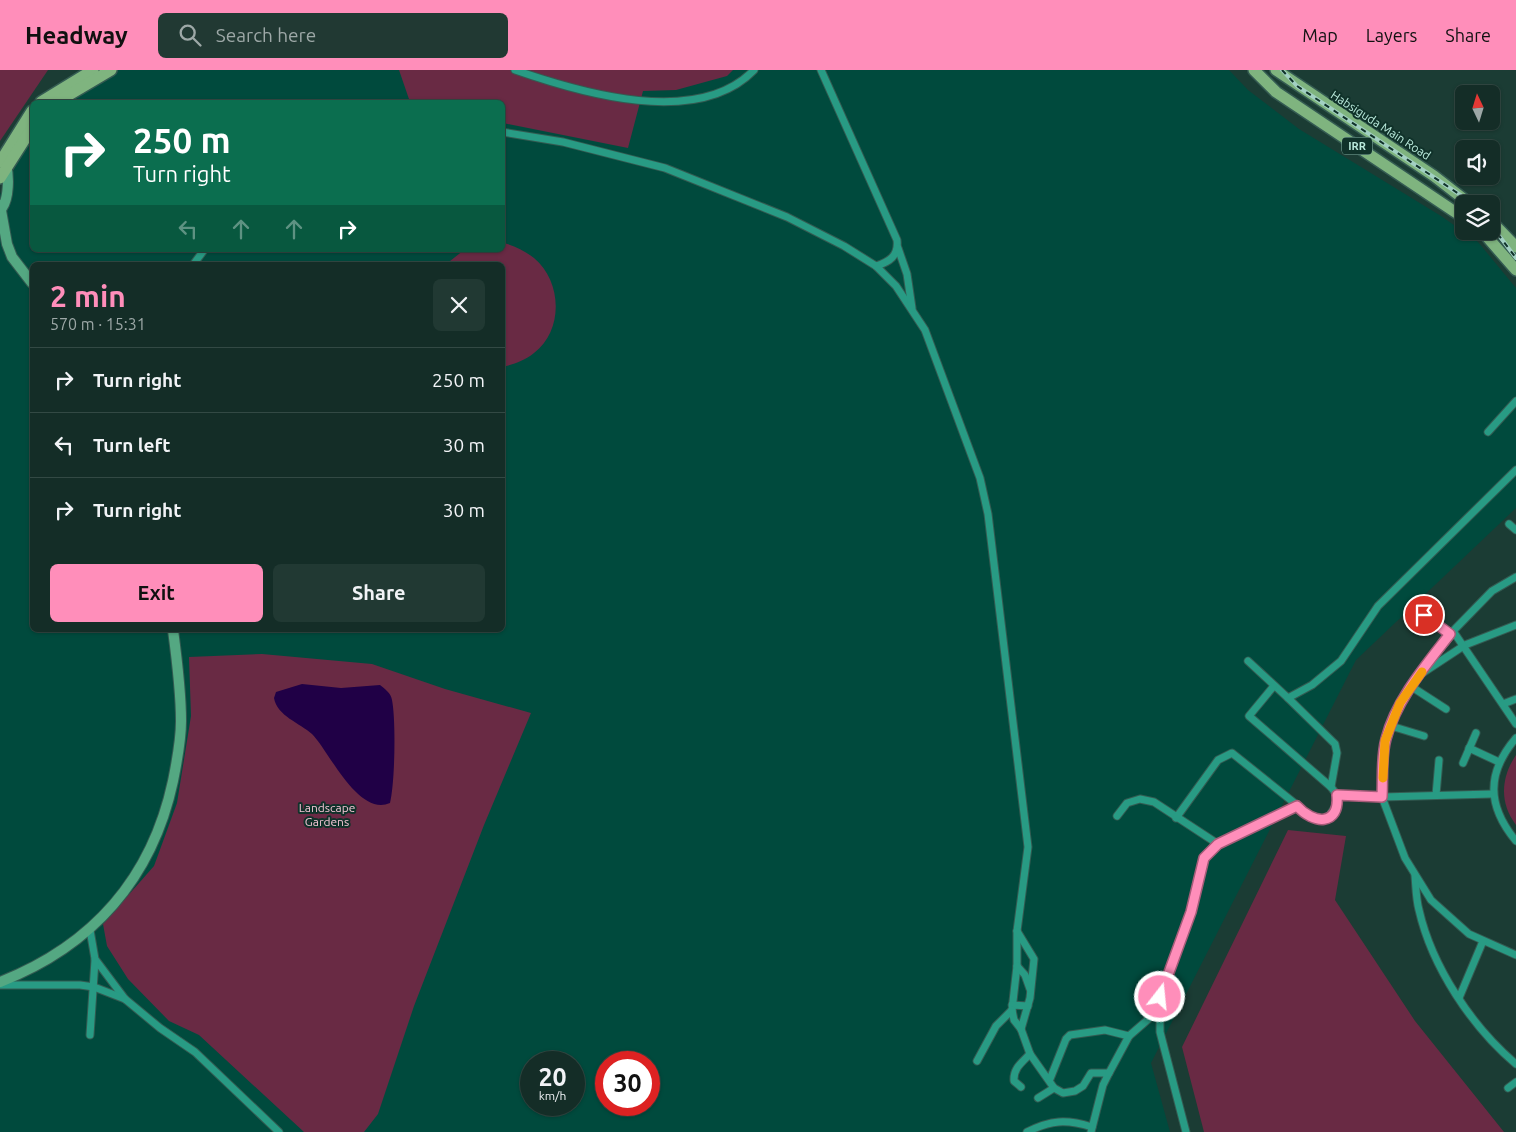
<!DOCTYPE html>
<html lang="en">
<head>
<meta charset="utf-8">
<style>
	:root { --surface:#142d27; --page:#213933; --text:#f1f3f6; --muted:#9da8a7; --line:#334944; --accent:#ff8eba }
	body { margin:0; font-family:Ubuntu,sans-serif; background:var(--page); color:var(--text); height:100vh; display:flex; flex-direction:column; font-size:19px; white-space:nowrap }
	* { box-sizing:border-box; margin:0 }
	p { font-size:16px; color:var(--muted) }
	.icon { flex:none; width:28px; height:28px; fill:none; stroke:currentColor; stroke-width:2; stroke-linecap:round; stroke-linejoin:round }
	.map { position:relative; flex:1; overflow:hidden }
	.sheet { position:absolute; left:30px; top:192px; width:475px; height:370px; display:flex; flex-direction:column; background:var(--surface); border-radius:8px; box-shadow:0 1px 4px #0004,0 0 0 1px var(--line) }
	.sheet>* { flex:none }
	.guide { position:absolute; left:30px; top:30px; width:475px; height:152px; border-radius:8px; box-shadow:0 1px 4px #0004,0 0 0 1px var(--line); background:#0b6e4f; color:#fff; overflow:hidden }
	.needle { width:32px; rotate:356deg }
	.buttons { position:absolute; left:1455px; top:15px; display:grid; gap:10px }
	.buttons a { display:grid; place-items:center; width:45px; height:45px; border-radius:8px; background:var(--surface); box-shadow:0 1px 4px #0004,0 0 0 1px var(--line); font-size:25px }
	.speed { position:absolute; left:520px; top:981px; display:flex; gap:10px; font-size:25px; font-weight:700; text-align:center }
	.speed>* { display:grid; place-content:center; width:65px; height:65px; border-radius:50%; background:var(--surface); box-shadow:0 1px 4px #0004,0 0 0 1px var(--line); line-height:1 }
	.speed small { font-size:12px; font-weight:400 }
	.speed .limit { border:8px solid #d22; background:#fff; color:#111 }
	.pin { position:absolute; display:grid; place-items:center; width:42px; height:42px; color:#fff; margin:-21px; border:2px solid #fff; border-radius:50%; box-shadow:0 1px 5px #0007 }
	.me { position:absolute; width:55px; margin:-28px; rotate:16deg; stroke-linejoin:round; filter:drop-shadow(0 0 4px #0008) }
	.turn { display:flex; align-items:center; gap:18px; height:105px; padding:0 20px; font-size:22px }
	.turn .icon { width:65px; height:65px; stroke-width:2.5 }
	.turn b { display:block; font-size:35px; line-height:42px }
	.lanes { display:flex; align-items:center; height:48px; padding:0 20px; background:#0003; justify-content:center; gap:25px; direction:ltr }
	.lanes .off { opacity:.35 }
	.round { display:grid; place-items:center; flex:none; width:52px; height:52px; border-radius:8px; background:var(--page) }
	.headline { display:flex; align-items:center; justify-content:space-between; height:85px; padding:0 20px }
	h1 { font-size:30px; font-weight:700; line-height:38px; color:var(--accent) }
	.button { display:flex; gap:10px; margin-top:auto; padding:10px 20px }
	.button a { flex:1; height:58px; border-radius:8px; background:var(--accent); color:#111; font-size:20px; font-weight:700; line-height:58px; text-align:center }
	.button a+a { background:var(--page); color:var(--text) }
	ul { padding:0; list-style:none }
	li { display:flex; align-items:center; gap:15px; height:65px; padding:0 20px; border-top:1px solid var(--line) }
	li div { flex:1 }
	li b { display:block; font-size:19px }
	li em { font-style:normal }
	header { display:flex; align-items:center; gap:30px; box-sizing:border-box; height:70px; padding:0 25px; background:var(--accent); color:#111 }
	header strong { font-size:24px }
	nav { display:flex; gap:28px; margin-inline-start:auto; font-size:18px }
	.search { width:350px; height:45px; background:var(--page); display:flex; align-items:center; gap:12px; box-sizing:border-box; padding:0 18px; border-radius:8px; color:var(--muted); font-size:19px }
	.map>svg:first-child { display:block }
</style>
</head>
<body>
<header>
<strong>Headway</strong>
<div class="search"><svg class="icon" aria-label="search" viewBox="0 0 24 24"><circle cx="10" cy="10" r="6"/><path d="M15 15l6 6"/></svg>Search here</div>
<nav><a>Map</a><a>Layers</a><a>Share</a></nav>
</header>
<div class="map">
<svg width="1516" height="1062" viewBox="0 0 1516 1062">
	<rect width="100%" height="100%" fill="#1b3c34"/>
	<!-- built -->
	<path fill="#004a3d" fill-rule="evenodd" d="M105,0H1229L1248,20L1299,59L1441,146L1478,172L1516,218V438L1356,590L1151,993L1170,1062H0V124L30,71L32,68V180H502V32H71ZM32,195H502V560H32ZM531,992H574V1035H531ZM606,992H649V1035H606Z"/>
	<!-- green -->
	<g fill="#692a44">
		<polygon points="0,0 48,0 0,71"/>
		<polygon points="399,0 733,0 727,6 676,20 643,21 628,78 503,53 502,32 410,32"/>
		<path d="M503,173C514,175 525,181 534,188C562,211 564,260 534,283C524,291 514,294 503,297L502,195H445L464,180H502Z"/>
		<polygon points="262,584 372,594 445,619 531,643 484,755 414,936 378,1044 364,1062 304,1062 199,965 169,951 128,909 107,876 103,854 154,796 177,733 191,646 189,587"/>
		<path d="M1516,685V755C1499,733 1501,707 1516,685Z"/>
		<polygon points="1288,760 1346,766 1335,830 1415,951 1504,1062 1204,1062 1182,977"/>
	</g>
	<!-- water -->
	<path fill="#200046" d="M302,614L341,618L380,615C385,619 391,623 392,630C396,650 395,713 390,733C358,747 329,681 312,664C300,653 277,646 274,628L276,622Z"/>
	<g fill="none" stroke-linecap="round" stroke-linejoin="round">
		<!-- minor casing -->
		<g stroke="#345b52" stroke-width="9">
			<g id="minor">
				<path d="M515,0C581,23 698,58 754,0"/>
				<path d="M821,0L897,170C899,186 889,192 876,196"/>
				<polyline points="502,62 563,72 665,98 787,147 844,176 876,196 896,216 925,260 980,408 988,444 1028,777 1017,861 1017,896 1012,940 996,956 977,991"/>
				<polyline points="898,178 907,204 912,238"/>
				<polyline points="193,195 204,180"/>
				<polyline points="1488,362 1516,331"/>
				<polyline points="1509,454 1516,460"/>
				<polyline points="1424,545 1451,564"/>
				<polyline points="1516,555 1465,575 1421,604 1400,633 1385,671 1382,727 1405,788 1431,830 1469,864 1516,885"/>
				<polyline points="1453,561 1516,654"/>
				<polyline points="1248,591 1288,628 1312,615 1341,591 1378,536 1516,400"/>
				<polyline points="1423,601 1455,559 1492,521 1516,507"/>
				<polyline points="1273,617 1249,646 1331,717 1337,725"/>
				<polyline points="1412,617 1446,639"/>
				<polyline points="1288,628 1335,674 1337,683 1331,717"/>
				<polyline points="1503,634 1516,629"/>
				<polyline points="1391,656 1424,666"/>
				<path d="M1516,668C1486,703 1487,736 1516,771"/>
				<polyline points="1469,678 1499,692"/>
				<polyline points="1463,693 1476,663"/>
				<polyline points="1436,725 1439,690"/>
				<polyline points="1117,746 1127,733 1140,729 1154,732 1218,774"/>
				<polyline points="1176,748 1218,690 1232,683 1297,735"/>
				<path d="M1415,806C1416,817 1416,829 1419,840C1432,897 1472,957 1516,994"/>
				<polyline points="90,860 95,889 125,929"/>
				<polyline points="1017,861 1034,889 1030,928 1021,959 1030,984 1054,1018 1063,1023 1075,1021 1083,1016 1091,1003 1109,1003 1103,1015 1091,1062"/>
				<polyline points="1017,896 1025,905 1030,919"/>
				<polyline points="0,915 80,915 94,917 125,929 160,958 195,982 279,1062"/>
				<polyline points="1459,928 1483,871"/>
				<polyline points="1012,935 1028,936"/>
				<polyline points="1012,940 1014,950 1021,959"/>
				<polyline points="90,965 95,890"/>
				<polyline points="1109,1003 1129,966"/>
				<polyline points="1050,1009 1066,969 1070,965 1105,960 1129,966 1160,939"/>
				<path d="M1021,1017L1014,1011C1013,999 1021,993 1030,984"/>
				<polyline points="1508,1018 1516,1012"/>
				<polyline points="1038,1028 1054,1018"/>
				<path d="M1027,1062C1051,1050 1066,1049 1092,1057"/>
				<path d="M1186,1062L1160,962V927L1191,842L1204,788L1218,774L1297,735C1306,746 1314,752 1328,748L1337,734V725L1382,727L1492,724"/>
			</g>
		</g>
		<!-- secondary casing -->
		<g stroke="#345b52" stroke-width="12">
			<g id="secondary">
				<polyline points="0,135 7,174 12,187 32,213"/>
				<path d="M2,138C9,128 9,106 6,95"/>
				<path d="M0,912C92,876 152,809 173,711C177,691 181,672 181,651C181,621 177,590 173,560"/>
			</g>
		</g>
		<!-- primary casing -->
		<g stroke="#345b52" stroke-width="14">
			<g id="primary">
				<polyline points="1254,0 1276,22 1464,148"/>
				<polyline points="1276,0 1434,106 1470,134"/>
				<polyline points="41,32 93,0"/>
				<polyline points="57,32 111,0"/>
				<polyline points="0,92 32,41"/>
				<polyline points="0,108 32,58"/>
				<polyline points="1491,151 1516,177"/>
				<polyline points="1482,161 1516,200"/>
			</g>
		</g>
		<!-- minor -->
		<use href="#minor" stroke="#289b84" stroke-width="7"/>
		<!-- secondary -->
		<use href="#secondary" stroke="#54a882" stroke-width="10"/>
		<!-- primary -->
		<use href="#primary" stroke="#7fb47f" stroke-width="11"/>
		<!-- rail casing -->
		<g stroke="#a2d0c3" stroke-width="4">
			<g id="rail">
				<polyline points="1282,0 1297,16 1474,134"/>
				<polyline points="1491,155 1516,188"/>
			</g>
		</g>
		<!-- rail -->
		<use href="#rail" stroke="#10322a" stroke-width="2" stroke-dasharray="5.5" stroke-linecap="butt"/>
	</g>
	<g fill="none" stroke-linecap="round" stroke-linejoin="round">
		<!-- route casing -->
		<g stroke="#a65c79" stroke-width="12">
			<path id="route" d="M1160,927L1191,842L1204,788L1218,774L1297,736C1313,754 1340,757 1337,725L1382,727C1383,709 1381,687 1386,669C1396,630 1426,595 1450,564L1424,545"/>
		</g>
		<!-- route -->
		<use href="#route" stroke="#ff8eba" stroke-width="9"/>
		<!-- slow -->
		<polyline stroke="#f59e0b" stroke-width="9" points="1383,708 1385,671 1400,633 1422,602"/>
	</g>
	<g text-anchor="middle" dominant-baseline="central" stroke-width="4" stroke-linejoin="round" paint-order="stroke">
		<!-- shield labels -->
		<rect fill="#10322a" stroke="#87b3a7" stroke-width="1" x="1342" y="67.5" width="30" height="17" rx="4"/>
		<g font-size="11" font-weight="bold" fill="#baeadc">
			<text x="1357" y="76">IRR</text>
		</g>
		<!-- street labels -->
		<g font-size="12" fill="#baeadc" stroke="#10322a">
			<text transform="translate(1381 55) rotate(33)">Habsiguda Main Road</text>
		</g>
		<!-- park labels -->
		<g font-size="12" fill="#f4c5d5" stroke="#10322a">
			<text x="327" y="737">Landscape<tspan x="327" dy="14">Gardens</tspan></text>
		</g>
	</g>
</svg>
<div class="buttons">
<a><svg class="needle" viewBox="-14 -14 28 28"><path d="M0-13l5 13h-10z" fill="#e53935"/><path d="M0 13l5-13h-10z" fill="#9da8a7"/></svg></a>
<a><svg class="icon" aria-label="sound" viewBox="0 0 24 24"><path d="M4 9h4l5-4v14l-5-4H4zM17 9q2 3 0 6"/></svg></a>
<a><svg class="icon" aria-label="layers" viewBox="0 0 24 24"><path d="M12 4l9 5-9 5-9-5zM3 14l9 5 9-5"/></svg></a>
</div>
<div class="speed"><div>20<small>km/h</small></div><div class="limit">30</div></div>
<div class="pin" style="left:1424px;top:545px;background:#d93025"><svg class="icon" aria-label="arrive" viewBox="0 0 24 24"><path d="M6 21V4h12l-3 4 3 4H6"/></svg></div>
<svg class="me" style="left:1160px;top:927px" viewBox="-20 -20 40 40"><circle r="17" fill="#ff8eba" stroke="#fff" stroke-width="3"/><path d="M0-11L8 9 0 5-8 9z" fill="#fff"/></svg>
<div class="guide">
<div class="turn"><svg class="icon" aria-label="right" viewBox="0 0 24 24"><path d="M7 20v-9h11M14 6l5 5-5 5"/></svg><div><b>250 m</b>Turn right</div></div>
<div class="lanes"><svg class="icon off" aria-label="left" viewBox="0 0 24 24"><path d="M17 20v-9H6M10 6l-5 5 5 5"/></svg><svg class="icon off" aria-label="ahead" viewBox="0 0 24 24"><path d="M12 20V5M6 11l6-6 6 6"/></svg><svg class="icon off" aria-label="ahead" viewBox="0 0 24 24"><path d="M12 20V5M6 11l6-6 6 6"/></svg><svg class="icon" aria-label="right" viewBox="0 0 24 24"><path d="M7 20v-9h11M14 6l5 5-5 5"/></svg></div>
</div>
<section class="sheet">
<div class="headline"><div><h1>2 min</h1><p>570 m · 15:31</p></div><a class="round"><svg class="icon" aria-label="close" viewBox="0 0 24 24"><path d="M6 6l12 12M18 6L6 18"/></svg></a></div>
<ul>
<li><svg class="icon" aria-label="right" viewBox="0 0 24 24"><path d="M7 20v-9h11M14 6l5 5-5 5"/></svg><div><b>Turn right</b></div><em>250 m</em></li>
<li><svg class="icon" aria-label="left" viewBox="0 0 24 24"><path d="M17 20v-9H6M10 6l-5 5 5 5"/></svg><div><b>Turn left</b></div><em>30 m</em></li>
<li><svg class="icon" aria-label="right" viewBox="0 0 24 24"><path d="M7 20v-9h11M14 6l5 5-5 5"/></svg><div><b>Turn right</b></div><em>30 m</em></li>
</ul>
<div class="button"><a>Exit</a><a>Share</a></div>
</section>
</div>
</body>
</html>
